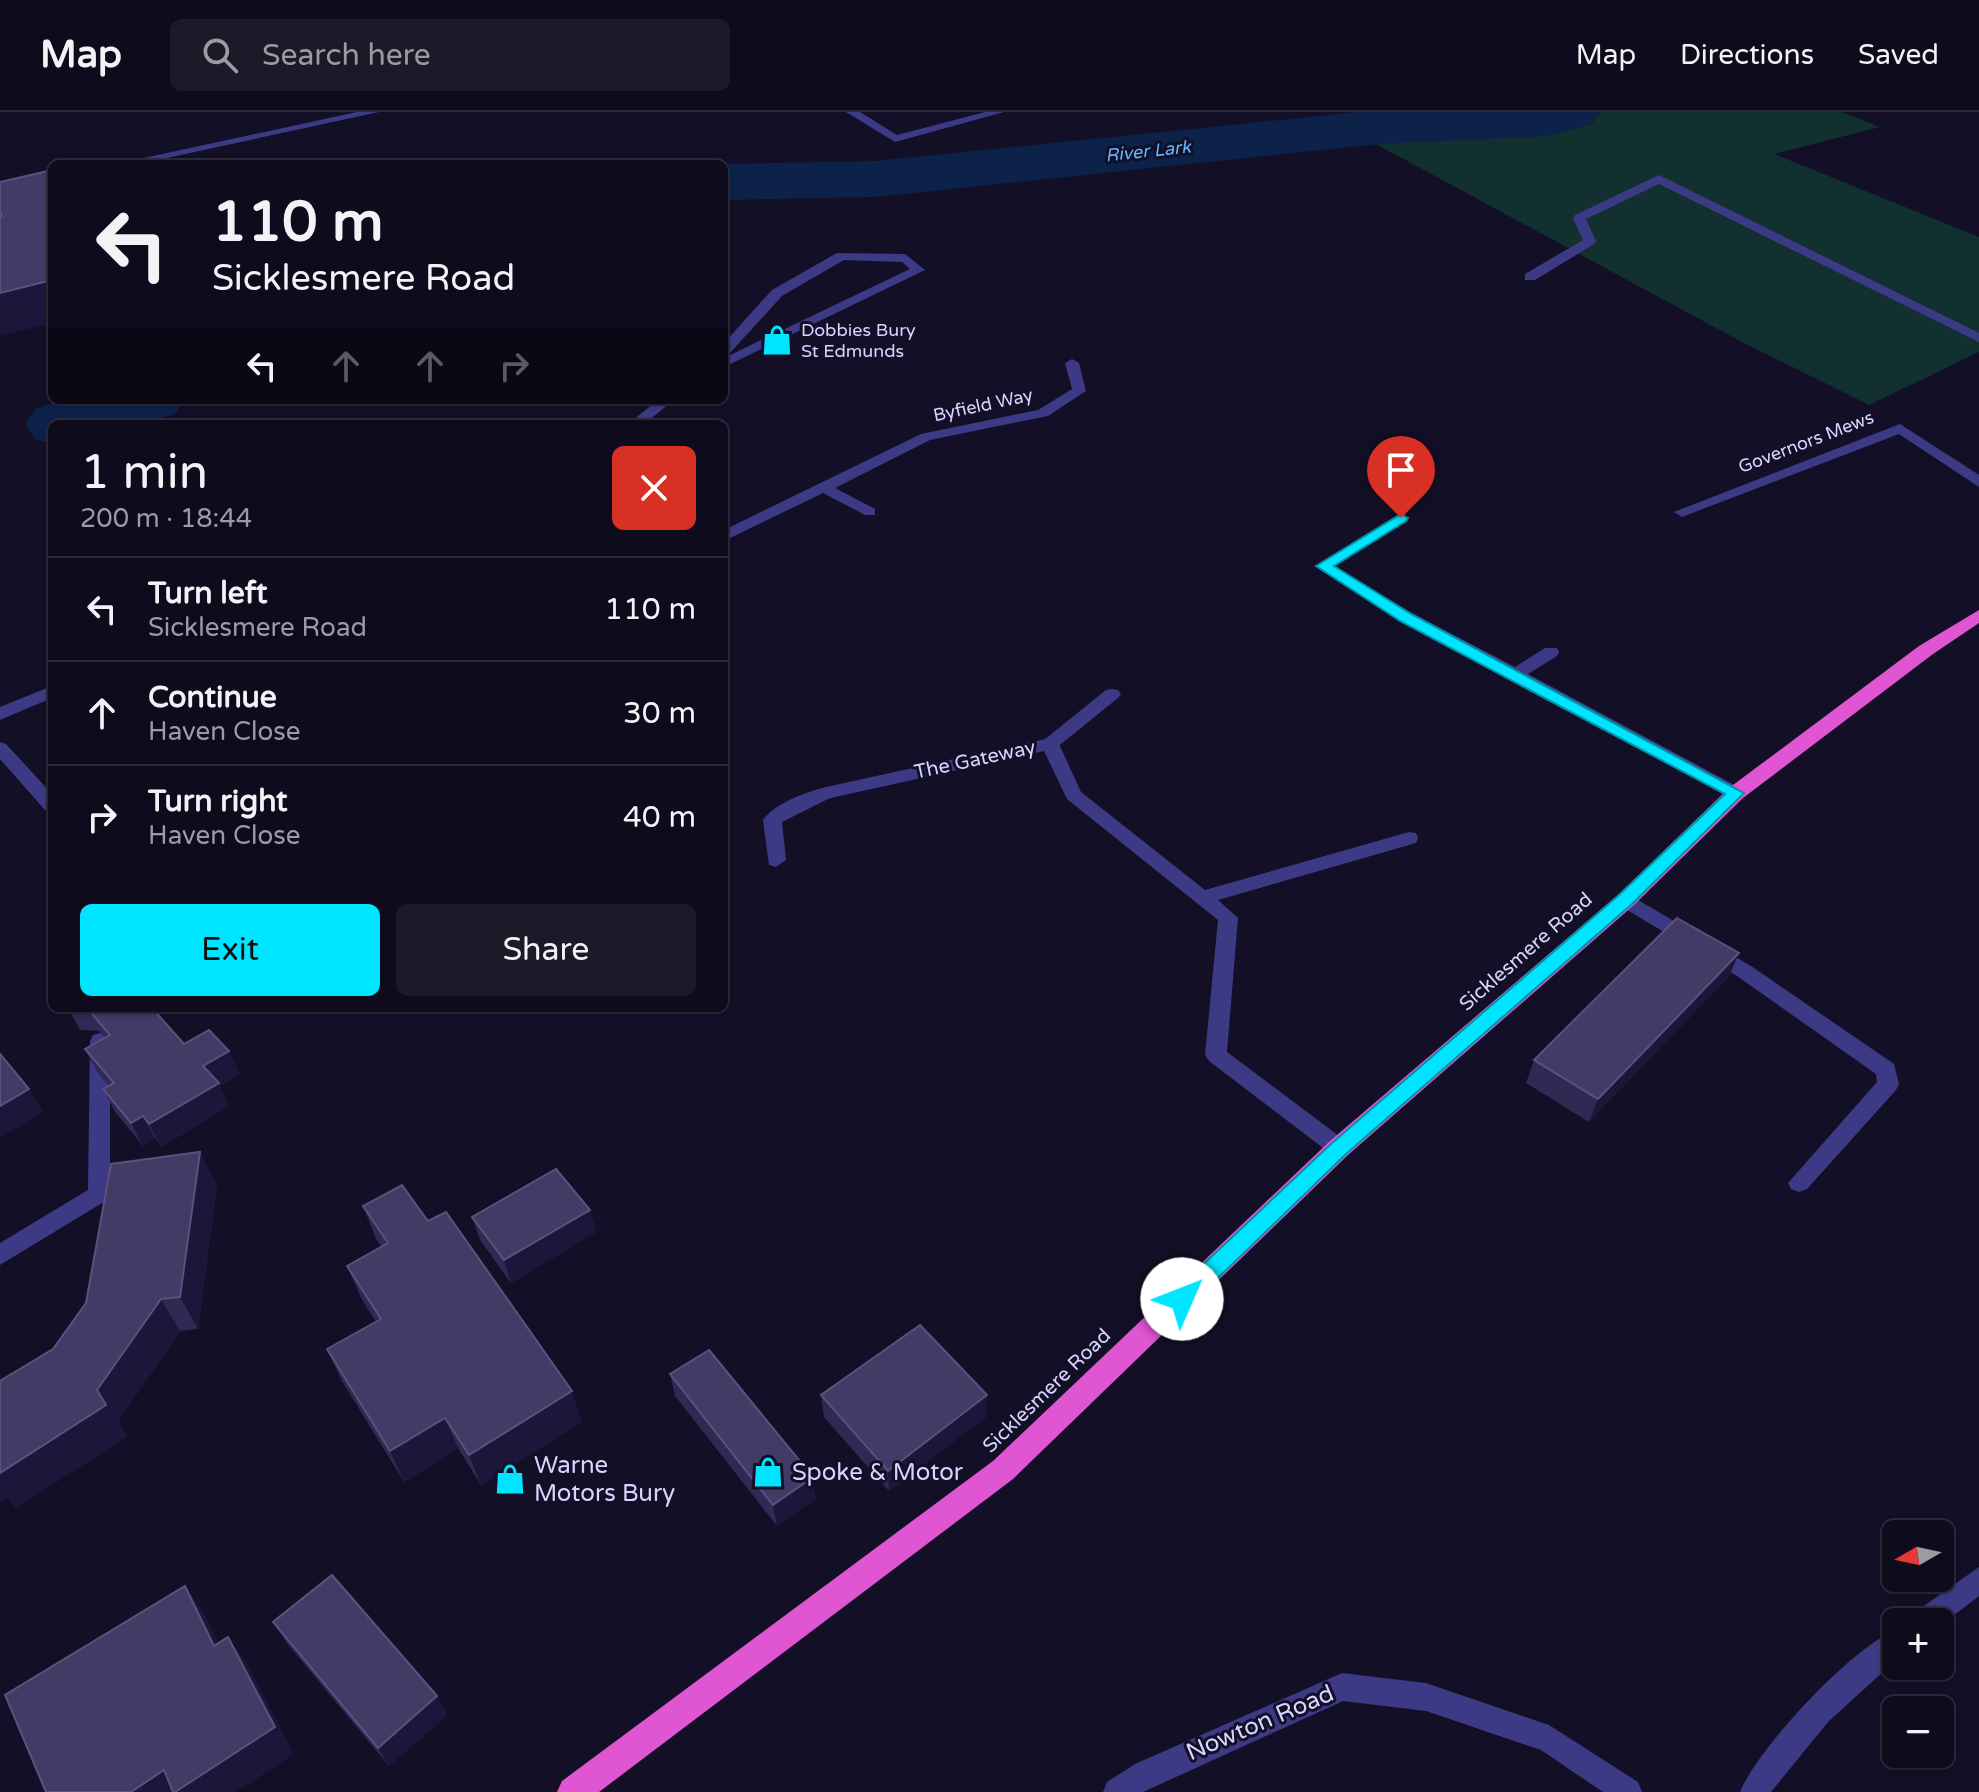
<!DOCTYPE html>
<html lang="en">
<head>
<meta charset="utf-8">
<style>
	:root { --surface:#0e0b1c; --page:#1c1929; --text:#f1f3f6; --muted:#9b9ba3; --line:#2e2b3b; --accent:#00e5ff }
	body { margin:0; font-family:"Varela Round",sans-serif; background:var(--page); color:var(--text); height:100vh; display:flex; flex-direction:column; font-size:30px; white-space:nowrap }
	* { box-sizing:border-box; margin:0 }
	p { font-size:26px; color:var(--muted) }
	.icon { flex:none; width:44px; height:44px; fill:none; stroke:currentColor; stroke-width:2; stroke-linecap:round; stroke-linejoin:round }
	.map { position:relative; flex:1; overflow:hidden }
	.details { position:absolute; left:48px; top:308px; width:680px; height:592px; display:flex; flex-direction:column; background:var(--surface); border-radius:12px; box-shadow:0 2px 6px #0004,0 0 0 2px var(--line) }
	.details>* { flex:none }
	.banner { position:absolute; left:48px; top:48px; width:680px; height:244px; border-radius:12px; box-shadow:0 2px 6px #0004,0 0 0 2px var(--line); background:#0e0b1c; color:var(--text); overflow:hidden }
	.needle { width:52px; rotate:261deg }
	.buttons { position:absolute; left:1882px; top:1408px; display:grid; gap:16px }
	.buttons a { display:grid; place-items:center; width:72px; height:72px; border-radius:12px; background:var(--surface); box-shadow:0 2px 6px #0004,0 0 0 2px var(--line); font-size:40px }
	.pin { position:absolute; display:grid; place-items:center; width:68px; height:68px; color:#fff; margin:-82px -34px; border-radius:50% 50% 50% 0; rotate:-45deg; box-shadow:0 0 8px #0007 }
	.pin .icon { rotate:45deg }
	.me { position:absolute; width:88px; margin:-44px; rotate:46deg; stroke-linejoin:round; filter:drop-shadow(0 0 6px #0008) }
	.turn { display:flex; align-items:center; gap:28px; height:168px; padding:0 32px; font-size:36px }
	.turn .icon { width:104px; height:104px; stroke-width:2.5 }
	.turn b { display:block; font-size:56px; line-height:68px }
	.lanes { display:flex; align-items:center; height:76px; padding:0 32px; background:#0003; justify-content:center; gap:40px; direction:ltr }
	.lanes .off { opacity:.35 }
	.round { display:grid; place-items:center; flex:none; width:84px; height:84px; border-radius:12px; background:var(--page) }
	.head { display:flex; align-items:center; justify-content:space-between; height:136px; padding:0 32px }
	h1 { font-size:48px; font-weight:600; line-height:60px }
	.action { display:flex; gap:16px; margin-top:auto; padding:16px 32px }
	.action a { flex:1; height:92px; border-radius:12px; background:var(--accent); color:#111; font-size:32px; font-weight:600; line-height:92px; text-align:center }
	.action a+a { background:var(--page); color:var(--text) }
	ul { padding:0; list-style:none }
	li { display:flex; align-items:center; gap:24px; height:104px; padding:0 32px; border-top:2px solid var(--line) }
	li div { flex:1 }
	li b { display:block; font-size:30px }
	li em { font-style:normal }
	header { display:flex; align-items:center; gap:48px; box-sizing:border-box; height:112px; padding:0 40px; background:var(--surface); border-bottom:2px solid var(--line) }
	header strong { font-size:38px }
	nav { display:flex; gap:44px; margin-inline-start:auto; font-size:28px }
	.search { width:560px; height:72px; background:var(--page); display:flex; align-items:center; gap:20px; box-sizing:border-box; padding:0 28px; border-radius:12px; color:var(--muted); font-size:30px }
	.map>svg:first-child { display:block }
</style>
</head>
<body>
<header>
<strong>Map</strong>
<div class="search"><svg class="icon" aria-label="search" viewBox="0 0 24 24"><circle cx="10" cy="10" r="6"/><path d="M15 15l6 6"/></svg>Search here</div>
<nav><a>Map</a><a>Directions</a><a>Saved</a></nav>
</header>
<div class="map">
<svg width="1979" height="1680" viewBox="0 0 1979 1680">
	<rect width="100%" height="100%" fill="#130f26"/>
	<!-- green -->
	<polygon fill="#12302f" points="1585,0 1842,0 1880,15 1774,42 1979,125 1979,240 1869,293 1742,230 1374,31 1471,20"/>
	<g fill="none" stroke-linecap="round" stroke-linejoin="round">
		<!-- river -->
		<g fill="#0c2248" fill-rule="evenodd">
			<polygon points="1358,0 1600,0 1592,12 1549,24 1379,32 875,85 724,88 724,52 875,49"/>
			<polygon points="62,288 185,288 174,303 133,312 52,312 52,332 35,327 25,312 35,297"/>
		</g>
		<!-- service -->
		<g fill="#3d3a85" fill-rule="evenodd">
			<polygon points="846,0 860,0 897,23 985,0 1004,0 895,30"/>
			<polygon points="1659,63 1979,221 1979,230 1659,72 1586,107 1596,129 1594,132 1535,168 1525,168 1525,162 1583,128 1573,106 1575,103"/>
			<polygon points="837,141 905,142 925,158 724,255 724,246 910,157 902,150 844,148 782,184 729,242 724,243 724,231 772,178"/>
			<polygon points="658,288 674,288 644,312 628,312"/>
			<polygon points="1900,312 1979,363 1979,375 1899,322 1687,403 1682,405 1674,400"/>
			<polygon points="1112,577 1118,578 1121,582 1118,586 1056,636 1044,636 1041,632 1044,628 1106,578"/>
			<polygon points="0,630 6,632 52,682 52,700 45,698 0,647"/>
			<path d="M826,675L832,677L835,681L832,685L782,710L786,748L776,755L769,753L763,708C775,691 806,680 826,675Z"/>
			<polygon points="1626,781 1751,854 1894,952 1899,972 1896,978 1807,1077 1799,1080 1791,1077 1788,1071 1877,970 1876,962 1737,864 1619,793 1616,788 1619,783"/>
			<polygon points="100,921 107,923 110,929 110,1082 107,1088 0,1153 0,1131 88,1078 90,929 93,923"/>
		</g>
		<!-- minor -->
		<g fill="#3d3a85" fill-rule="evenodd">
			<polygon points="357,0 379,0 139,52 116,52"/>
			<polygon points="1072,247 1079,251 1086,279 1048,304 930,328 835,376 875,397 875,403 865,403 823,381 724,429 724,418 921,322 1038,298 1072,277 1065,251"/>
			<polygon points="1401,401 1406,403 1406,409 1334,454 1412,501 1515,555 1545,536 1557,536 1559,540 1557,544 1528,562 1742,677 1745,681 1742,685 1730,685 1400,509 1315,454"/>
			<polygon points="52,574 52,586 0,608 0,595"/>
			<polygon points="1050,626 1059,632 1081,680 1205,778 1409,720 1416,721 1418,726 1416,731 1218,788 1238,806 1227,940 1347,1030 1350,1036 1347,1042 1339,1045 1331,1042 1209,949 1205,943 1218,808 1067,687 1044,639 826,687 817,681 826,675"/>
			<polygon points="1342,1561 1426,1571 1549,1613 1638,1670 1642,1680 1603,1680 1541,1638 1426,1599 1343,1589 1143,1680 1103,1680 1107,1670 1135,1652"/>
		</g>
		<!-- tertiary -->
		<g fill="#3d3a85" fill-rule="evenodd">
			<polygon points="1979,1455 1979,1484 1940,1514 1940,1510 1911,1510 1914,1501"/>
			<path d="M1896,1518V1548L1828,1610L1771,1680H1740C1758,1636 1852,1535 1896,1518Z"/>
		</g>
		<!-- trunk -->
		<polygon fill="#e055d1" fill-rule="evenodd" points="1979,498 1979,511 1933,542 1743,686 1634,793 1348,1043 1013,1367 599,1680 557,1680 562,1669 993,1349 1330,1029 1618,783 1729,676 1919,534"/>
	</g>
	<!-- wall -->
	<g fill="#312854">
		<polygon points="1739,841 1729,864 1589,1010 1526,971 1534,948"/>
		<polygon points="68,896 152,896 184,932 240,962 220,974 229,994 161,1035 155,1026 143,1034 115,1000 103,977 109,974 97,960 85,937 105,926 99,919 80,918"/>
		<polygon points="217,1073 198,1217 180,1219 118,1309 127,1324 16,1396 8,1385 0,1390 0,1269 53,1237"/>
		<polygon points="363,1094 428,1109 582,1310 481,1373 458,1336 404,1370 342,1269 327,1237 376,1210 361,1186 347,1154 382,1135 376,1127"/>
		<polygon points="590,1098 596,1120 511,1171 480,1128 472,1105"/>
		<polygon points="670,1262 816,1386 777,1414 675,1284"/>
		<polygon points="821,1283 987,1304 889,1379 824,1305"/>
		<polygon points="273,1510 437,1584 447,1603 389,1654 286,1530"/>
	</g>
	<!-- shaded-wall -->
	<g fill="#1d163a">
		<polygon points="48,169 52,180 52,211 0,224 0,181"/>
		<polygon points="1739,841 1729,864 1589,1010 1598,987"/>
		<polygon points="229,939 240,962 220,974 229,994 161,1035 149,1012 203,954"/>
		<polygon points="29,977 43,1000 0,1026 0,994"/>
		<polygon points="143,1004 155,1026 143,1034 131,1011"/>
		<polygon points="200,1040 217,1073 198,1217 180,1185"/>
		<polygon points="590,1098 596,1120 511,1171 504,1148"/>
		<polygon points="161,1187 180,1219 118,1309 127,1324 16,1396 8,1385 0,1390 0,1361 97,1278"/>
		<polygon points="572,1279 582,1310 481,1373 469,1343"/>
		<polygon points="987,1283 987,1304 889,1379 888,1359"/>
		<polygon points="445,1306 458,1336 404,1370 390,1339"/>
		<polygon points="813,1365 816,1386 777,1414 773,1393"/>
		<polygon points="185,1474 205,1503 234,1562 214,1534"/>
		<polygon points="228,1525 248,1553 294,1642 236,1680 131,1680"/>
		<polygon points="437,1584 447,1603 389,1654 378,1636"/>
	</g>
	<!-- building -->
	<g fill="#433a66" stroke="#5a527e" stroke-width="2">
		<polygon points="52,58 52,176 48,169 0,181 0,104 2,104 0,100 0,70"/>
		<polygon points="1677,806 1739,841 1598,987 1534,948"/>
		<polygon points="87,896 152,896 184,932 209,918 229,939 203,954 219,971 149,1012 143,1004 131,1011 103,977 114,971 85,937 110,923"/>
		<polygon points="0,942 29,977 0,994"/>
		<polygon points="200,1040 180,1185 161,1187 97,1278 106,1293 0,1361 0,1269 53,1237 86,1191 111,1052"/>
		<polygon points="556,1057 590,1098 504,1148 472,1105"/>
		<polygon points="402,1073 428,1109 446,1100 572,1279 469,1343 445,1306 390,1339 327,1237 381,1207 347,1154 388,1131 363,1094"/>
		<polygon points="920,1213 987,1283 888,1359 821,1283"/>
		<polygon points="709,1238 813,1365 773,1393 670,1262"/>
		<polygon points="332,1463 437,1584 378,1636 273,1510"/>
		<polygon points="185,1474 214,1534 228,1525 275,1615 175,1680 173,1680 164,1658 131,1680 46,1680 5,1583"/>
	</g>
	<!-- route -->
	<polygon fill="#00e5ff" stroke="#0095a6" stroke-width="2" points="1401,402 1408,406 1406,409 1334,454 1411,502 1744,681 1632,792 1346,1042 1190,1193 1182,1196 1174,1193 1171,1187 1174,1180 1332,1031 1619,783 1725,682 1400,509 1316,454"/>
	<!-- icons -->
	<defs>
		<g id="shop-bare" transform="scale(2.4)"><path d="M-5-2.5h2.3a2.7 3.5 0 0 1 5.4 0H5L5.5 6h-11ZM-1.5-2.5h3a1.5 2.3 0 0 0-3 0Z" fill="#00e5ff" stroke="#130f26" stroke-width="2.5" paint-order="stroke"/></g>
	</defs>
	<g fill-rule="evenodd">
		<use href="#shop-bare" x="777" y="228"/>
		<use href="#shop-bare" x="768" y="1360"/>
		<use href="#shop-bare" x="510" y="1367"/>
	</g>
	<g text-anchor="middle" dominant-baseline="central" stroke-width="6" stroke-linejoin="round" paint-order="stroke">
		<!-- far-water labels -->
		<g font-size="18" font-style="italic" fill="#62b6ff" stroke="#130f26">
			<text transform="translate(1148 39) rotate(-6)">River Lark</text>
		</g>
		<!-- far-poi labels -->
		<g font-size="18" fill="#d9d4ff" stroke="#130f26" text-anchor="start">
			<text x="801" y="218">Dobbies Bury<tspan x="801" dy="21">St Edmunds</tspan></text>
		</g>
		<!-- far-street labels -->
		<g font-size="18" fill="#d9d4ff" stroke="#130f26">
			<text transform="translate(983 293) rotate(-12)">Byfield Way</text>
			<text transform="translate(1806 330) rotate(-21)">Governors Mews</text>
		</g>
		<!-- street labels -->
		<g font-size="20" fill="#d9d4ff" stroke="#130f26">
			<text transform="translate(975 648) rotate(-12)">The Gateway</text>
			<text transform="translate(1526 840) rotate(-41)">Sicklesmere Road</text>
			<text transform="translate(1047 1279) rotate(-44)">Sicklesmere Road</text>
		</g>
		<!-- near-poi labels -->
		<g font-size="24" fill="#d9d4ff" stroke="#130f26" text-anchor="start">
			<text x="534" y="1353">Warne<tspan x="534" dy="28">Motors Bury</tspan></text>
			<text x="792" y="1360">Spoke &amp; Motor</text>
		</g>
		<!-- near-street labels -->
		<g font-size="24" fill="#d9d4ff" stroke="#130f26">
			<text transform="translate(1260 1611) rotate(-23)">Nowton Road</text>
		</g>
	</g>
</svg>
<div class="buttons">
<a><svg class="needle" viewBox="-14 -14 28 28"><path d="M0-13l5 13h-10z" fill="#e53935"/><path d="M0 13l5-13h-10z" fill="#9b9ba3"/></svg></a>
<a>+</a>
<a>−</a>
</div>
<div class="pin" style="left:1401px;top:406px;background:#d93025"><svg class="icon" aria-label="arrive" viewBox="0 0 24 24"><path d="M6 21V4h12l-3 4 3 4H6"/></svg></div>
<svg class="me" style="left:1182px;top:1187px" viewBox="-20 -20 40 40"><circle r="19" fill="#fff"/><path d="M0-13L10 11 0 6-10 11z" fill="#00e5ff"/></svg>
<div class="banner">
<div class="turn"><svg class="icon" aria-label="left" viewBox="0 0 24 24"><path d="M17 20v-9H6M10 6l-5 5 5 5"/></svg><div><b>110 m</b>Sicklesmere Road</div></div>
<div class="lanes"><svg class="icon" aria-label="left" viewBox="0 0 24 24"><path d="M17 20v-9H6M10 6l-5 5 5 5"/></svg><svg class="icon off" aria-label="ahead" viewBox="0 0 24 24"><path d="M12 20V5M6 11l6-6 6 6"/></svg><svg class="icon off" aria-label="ahead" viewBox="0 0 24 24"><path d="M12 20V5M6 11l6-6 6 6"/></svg><svg class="icon off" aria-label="right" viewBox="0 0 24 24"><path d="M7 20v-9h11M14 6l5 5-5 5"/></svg></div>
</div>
<section class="details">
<div class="head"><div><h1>1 min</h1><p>200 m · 18:44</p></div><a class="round" style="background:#d93025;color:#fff"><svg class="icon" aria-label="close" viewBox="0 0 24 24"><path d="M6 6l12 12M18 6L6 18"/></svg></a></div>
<ul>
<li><svg class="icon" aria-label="left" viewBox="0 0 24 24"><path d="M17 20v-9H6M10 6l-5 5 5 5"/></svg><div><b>Turn left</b><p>Sicklesmere Road</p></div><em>110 m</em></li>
<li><svg class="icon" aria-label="ahead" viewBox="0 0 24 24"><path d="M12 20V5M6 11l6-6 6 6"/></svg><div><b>Continue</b><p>Haven Close</p></div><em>30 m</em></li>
<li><svg class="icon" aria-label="right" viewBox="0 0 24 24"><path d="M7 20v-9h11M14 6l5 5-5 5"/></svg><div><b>Turn right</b><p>Haven Close</p></div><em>40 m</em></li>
</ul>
<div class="action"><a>Exit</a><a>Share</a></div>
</section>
</div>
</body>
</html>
